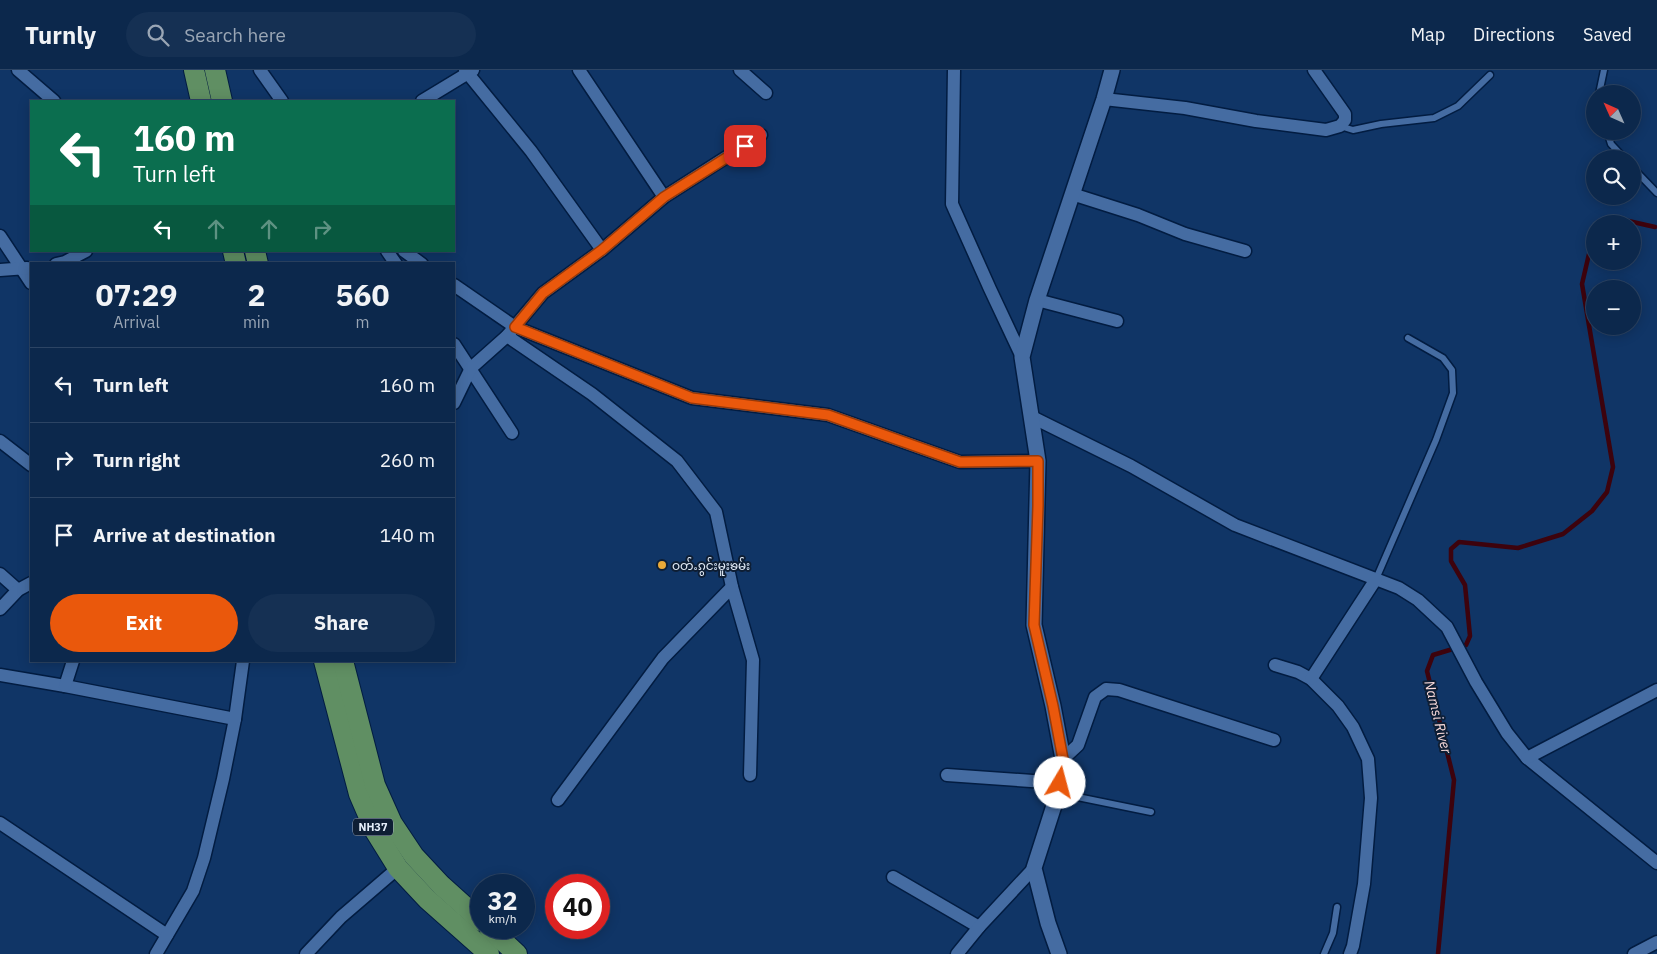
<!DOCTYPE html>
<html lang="en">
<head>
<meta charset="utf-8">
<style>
	:root { --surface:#0c284c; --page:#153053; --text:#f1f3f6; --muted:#9aa6b5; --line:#2c4464; --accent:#ea580c }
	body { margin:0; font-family:"IBM Plex Sans","Noto Sans Myanmar",sans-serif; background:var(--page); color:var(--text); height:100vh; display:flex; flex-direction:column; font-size:19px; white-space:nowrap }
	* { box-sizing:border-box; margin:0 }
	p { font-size:16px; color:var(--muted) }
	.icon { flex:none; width:28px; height:28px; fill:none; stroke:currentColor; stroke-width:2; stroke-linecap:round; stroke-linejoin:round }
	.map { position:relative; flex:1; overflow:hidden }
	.sheet { position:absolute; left:30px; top:192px; width:425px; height:400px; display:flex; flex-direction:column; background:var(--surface); border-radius:0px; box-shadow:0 2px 12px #0003,0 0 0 1px var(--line) }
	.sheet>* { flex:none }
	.top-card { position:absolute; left:30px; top:30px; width:425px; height:152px; border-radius:0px; box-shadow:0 2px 12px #0003,0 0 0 1px var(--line); background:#0b6e4f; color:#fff; overflow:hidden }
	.needle { width:32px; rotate:315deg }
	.controls { position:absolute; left:1586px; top:15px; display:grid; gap:10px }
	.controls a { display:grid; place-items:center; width:55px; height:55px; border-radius:50%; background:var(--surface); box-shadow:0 2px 12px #0003,0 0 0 1px var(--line); font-size:25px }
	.speed { position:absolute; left:470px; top:804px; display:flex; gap:10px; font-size:25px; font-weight:700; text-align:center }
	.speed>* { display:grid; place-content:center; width:65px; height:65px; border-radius:50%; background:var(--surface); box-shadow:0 2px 12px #0003,0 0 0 1px var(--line); line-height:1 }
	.speed small { font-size:12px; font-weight:400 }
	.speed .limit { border:8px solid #d22; background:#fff; color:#111 }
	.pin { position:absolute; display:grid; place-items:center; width:42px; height:42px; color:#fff; margin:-21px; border-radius:10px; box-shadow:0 2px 8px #0006 }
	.me { position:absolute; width:55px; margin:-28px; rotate:8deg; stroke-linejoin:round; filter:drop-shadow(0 0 4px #0008) }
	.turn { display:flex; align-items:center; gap:18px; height:105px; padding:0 20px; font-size:22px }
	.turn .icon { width:65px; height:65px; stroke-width:2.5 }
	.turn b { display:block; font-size:35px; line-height:42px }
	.lanes { display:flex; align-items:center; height:48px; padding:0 20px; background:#0003; justify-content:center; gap:25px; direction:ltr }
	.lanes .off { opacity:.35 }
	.eta { display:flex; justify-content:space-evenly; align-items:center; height:85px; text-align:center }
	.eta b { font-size:30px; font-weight:700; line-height:35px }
	.cta { display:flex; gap:10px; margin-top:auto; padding:10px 20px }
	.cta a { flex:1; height:58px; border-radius:30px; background:var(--accent); color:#fff; font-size:20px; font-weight:700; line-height:58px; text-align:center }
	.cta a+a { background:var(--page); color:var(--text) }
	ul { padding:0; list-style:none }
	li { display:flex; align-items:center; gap:15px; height:75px; padding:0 20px; border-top:1px solid var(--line) }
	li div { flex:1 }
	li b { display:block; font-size:19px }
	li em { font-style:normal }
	header { display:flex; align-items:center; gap:30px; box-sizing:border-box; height:70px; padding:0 25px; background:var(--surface); border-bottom:1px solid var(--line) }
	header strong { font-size:24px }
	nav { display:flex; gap:28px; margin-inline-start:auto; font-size:18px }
	.search { width:350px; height:45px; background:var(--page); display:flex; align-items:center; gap:12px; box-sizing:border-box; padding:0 18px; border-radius:28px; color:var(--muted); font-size:19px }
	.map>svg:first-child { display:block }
</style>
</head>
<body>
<header>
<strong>Turnly</strong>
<div class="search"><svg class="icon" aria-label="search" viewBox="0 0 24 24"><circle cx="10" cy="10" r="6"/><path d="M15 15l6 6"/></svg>Search here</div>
<nav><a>Map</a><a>Directions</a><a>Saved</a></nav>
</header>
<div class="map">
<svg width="1657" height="884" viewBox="0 0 1657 884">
	<rect width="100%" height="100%" fill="#103566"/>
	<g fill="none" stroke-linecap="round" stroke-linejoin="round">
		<!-- stream -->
		<g stroke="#3d030d" stroke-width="4.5">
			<polyline points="1618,154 1624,150 1655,157"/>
			<polyline points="1438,884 1454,710 1427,601 1433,585 1466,575 1470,566 1465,515 1451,491 1451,479 1459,472 1518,478 1563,464 1592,441 1607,422 1613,397 1582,214 1589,184 1595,176"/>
		</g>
		<!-- service casing -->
		<g stroke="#021c41" stroke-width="9">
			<g id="service">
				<polyline points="1599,24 1604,0"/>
				<polyline points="1340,56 1353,60 1381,54 1434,48 1458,36 1490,5"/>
				<polyline points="1607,61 1611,74 1625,89"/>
				<polyline points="1632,97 1657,123"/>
				<polyline points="1376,509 1436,370 1453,323 1452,300 1443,288 1408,268"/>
				<polyline points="1058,723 1151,742"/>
				<polyline points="1324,884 1333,863 1337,837"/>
			</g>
		</g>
		<!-- minor casing -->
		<g stroke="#021c41" stroke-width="15">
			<g id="minor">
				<polyline points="18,0 54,31"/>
				<polyline points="260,0 282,31"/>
				<polyline points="465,0 531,81 602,180"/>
				<polyline points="579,0 664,127"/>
				<polyline points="740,0 766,23"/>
				<polyline points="954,0 952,134 990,219 1022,287"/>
				<polyline points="1104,29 1185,38 1256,51 1326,60 1340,56 1345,50 1345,44 1314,0"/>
				<polyline points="422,31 473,0"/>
				<polyline points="1072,124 1138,145 1185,164 1245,181"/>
				<polyline points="0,166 31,213"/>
				<polyline points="387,181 396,194"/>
				<polyline points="404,181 422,194"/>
				<polyline points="56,194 65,192 86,181"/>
				<polyline points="0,200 27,198"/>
				<polyline points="454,215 515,257 692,328 828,345 960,392 1038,391"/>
				<polyline points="1037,230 1117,251"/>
				<polyline points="507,266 592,324 677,391 716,442 732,517 753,590 750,705"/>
				<polyline points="454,274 512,363"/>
				<polyline points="454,333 471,298 507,266 543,223 602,180 664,127 761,65"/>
				<polyline points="1032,347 1131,396 1235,455 1399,518 1418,530 1447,557 1476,612 1507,663 1527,688 1657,793"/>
				<polyline points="0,371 31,395"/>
				<polyline points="0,504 18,520"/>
				<polyline points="0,539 18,520 31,513"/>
				<polyline points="1275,595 1298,602 1311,609 1338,636 1353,657 1368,689 1371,728 1364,814 1353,876 1350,884"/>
				<polyline points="0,605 65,616 235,649"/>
				<polyline points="1311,609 1376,509"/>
				<polyline points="65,616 73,591"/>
				<polyline points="1527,688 1657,620"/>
				<polyline points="1063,689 1078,675 1095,627 1106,619 1119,620 1274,670"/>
				<polyline points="947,705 1060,713"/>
				<polyline points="558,730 663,588 732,517"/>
				<polyline points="0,753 167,865"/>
				<polyline points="893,807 979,857"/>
				<polyline points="156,884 193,821 204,788 223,709 235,649 243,591"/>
				<polyline points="306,884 341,847 398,798"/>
				<polyline points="957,884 979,857 1034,798"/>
				<polyline points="1634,884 1657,872"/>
			</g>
		</g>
		<!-- tertiary casing -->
		<g stroke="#021c41" stroke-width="18">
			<polyline id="tertiary" points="1059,884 1048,853 1034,798 1058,723 1063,689 1053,636 1034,555 1038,391 1022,287 1037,230 1104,29 1112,0"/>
		</g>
		<!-- trunk casing -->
		<g stroke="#021c41" stroke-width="22">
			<g id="trunk">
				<polyline points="194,0 201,31"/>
				<polyline points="215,0 222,31"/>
				<polyline points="233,181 236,194"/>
				<polyline points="255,181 258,194"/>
				<polyline points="324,591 359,724 375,761 398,798 427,829 489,884"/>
				<polyline points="343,591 375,715 392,753 414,786 441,815 481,851"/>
				<polyline points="489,858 517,884"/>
			</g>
		</g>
		<!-- service -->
		<use href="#service" stroke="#456ca2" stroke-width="6"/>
		<!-- minor -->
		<use href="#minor" stroke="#456ca2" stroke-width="12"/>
		<!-- tertiary -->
		<use href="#tertiary" stroke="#456ca2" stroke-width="15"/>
		<!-- trunk -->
		<use href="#trunk" stroke="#608f63" stroke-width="20"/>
	</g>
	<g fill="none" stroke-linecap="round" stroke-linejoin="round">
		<!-- route casing -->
		<g stroke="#983908" stroke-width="12">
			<polyline id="route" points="745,76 664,127 602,180 543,223 515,257 692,328 828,345 960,392 1038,391 1038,436 1034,555 1053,636 1063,689 1060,713"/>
		</g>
		<!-- route -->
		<use href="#route" stroke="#ea580c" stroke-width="9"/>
	</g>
	<!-- markers -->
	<circle fill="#eaaa39" stroke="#0e1e34" stroke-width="2" cx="662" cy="495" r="5"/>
	<g text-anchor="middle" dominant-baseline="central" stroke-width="4" stroke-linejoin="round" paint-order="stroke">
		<!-- shield labels -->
		<rect fill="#0e1e34" stroke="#a4afbe" stroke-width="1" x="353" y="748.5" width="40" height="17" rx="4"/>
		<g font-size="11" font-weight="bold" fill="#e4edf9">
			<text x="373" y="757">NH37</text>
		</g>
		<!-- poi labels -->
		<g font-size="12" fill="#e4edf9" stroke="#0e1e34" text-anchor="start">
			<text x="672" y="495">ဝတ်ႉၵွင်းမူးၶမ်း</text>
		</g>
		<!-- water labels -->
		<g font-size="14" font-style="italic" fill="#fbdcdc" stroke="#0e1e34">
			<text transform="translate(1438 647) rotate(76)">Namsi River</text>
		</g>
	</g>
</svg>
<div class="controls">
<a><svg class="needle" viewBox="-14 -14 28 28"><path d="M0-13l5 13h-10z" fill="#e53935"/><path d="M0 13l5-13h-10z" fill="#9aa6b5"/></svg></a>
<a><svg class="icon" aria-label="search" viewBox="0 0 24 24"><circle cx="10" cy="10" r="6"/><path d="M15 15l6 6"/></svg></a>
<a>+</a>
<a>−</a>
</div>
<div class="speed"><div>32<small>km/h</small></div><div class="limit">40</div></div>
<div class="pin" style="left:745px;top:76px;background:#d93025"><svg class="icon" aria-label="arrive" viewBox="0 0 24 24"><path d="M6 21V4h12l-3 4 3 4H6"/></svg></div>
<svg class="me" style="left:1060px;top:713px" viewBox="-20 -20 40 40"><circle r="19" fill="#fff"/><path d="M0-13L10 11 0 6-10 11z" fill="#ea580c"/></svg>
<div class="top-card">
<div class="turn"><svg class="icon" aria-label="left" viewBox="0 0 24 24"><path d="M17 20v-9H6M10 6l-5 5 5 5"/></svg><div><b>160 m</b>Turn left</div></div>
<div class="lanes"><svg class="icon" aria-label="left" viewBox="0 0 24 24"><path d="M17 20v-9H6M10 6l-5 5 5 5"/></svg><svg class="icon off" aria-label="ahead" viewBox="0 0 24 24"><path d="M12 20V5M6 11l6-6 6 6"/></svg><svg class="icon off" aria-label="ahead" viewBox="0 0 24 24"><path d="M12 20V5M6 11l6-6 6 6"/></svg><svg class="icon off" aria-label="right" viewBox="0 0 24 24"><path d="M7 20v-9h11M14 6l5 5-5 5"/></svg></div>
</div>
<section class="sheet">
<div class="eta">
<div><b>07:29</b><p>Arrival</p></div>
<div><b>2</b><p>min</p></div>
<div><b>560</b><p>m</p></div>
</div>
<ul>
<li><svg class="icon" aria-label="left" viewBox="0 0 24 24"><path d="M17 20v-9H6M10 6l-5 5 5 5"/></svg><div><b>Turn left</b></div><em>160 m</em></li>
<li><svg class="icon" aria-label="right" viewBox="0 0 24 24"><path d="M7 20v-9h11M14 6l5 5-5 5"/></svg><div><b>Turn right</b></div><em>260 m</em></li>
<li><svg class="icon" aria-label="arrive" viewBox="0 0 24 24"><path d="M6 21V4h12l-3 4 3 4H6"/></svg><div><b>Arrive at destination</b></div><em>140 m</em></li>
</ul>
<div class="cta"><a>Exit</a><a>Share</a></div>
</section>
</div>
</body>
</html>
